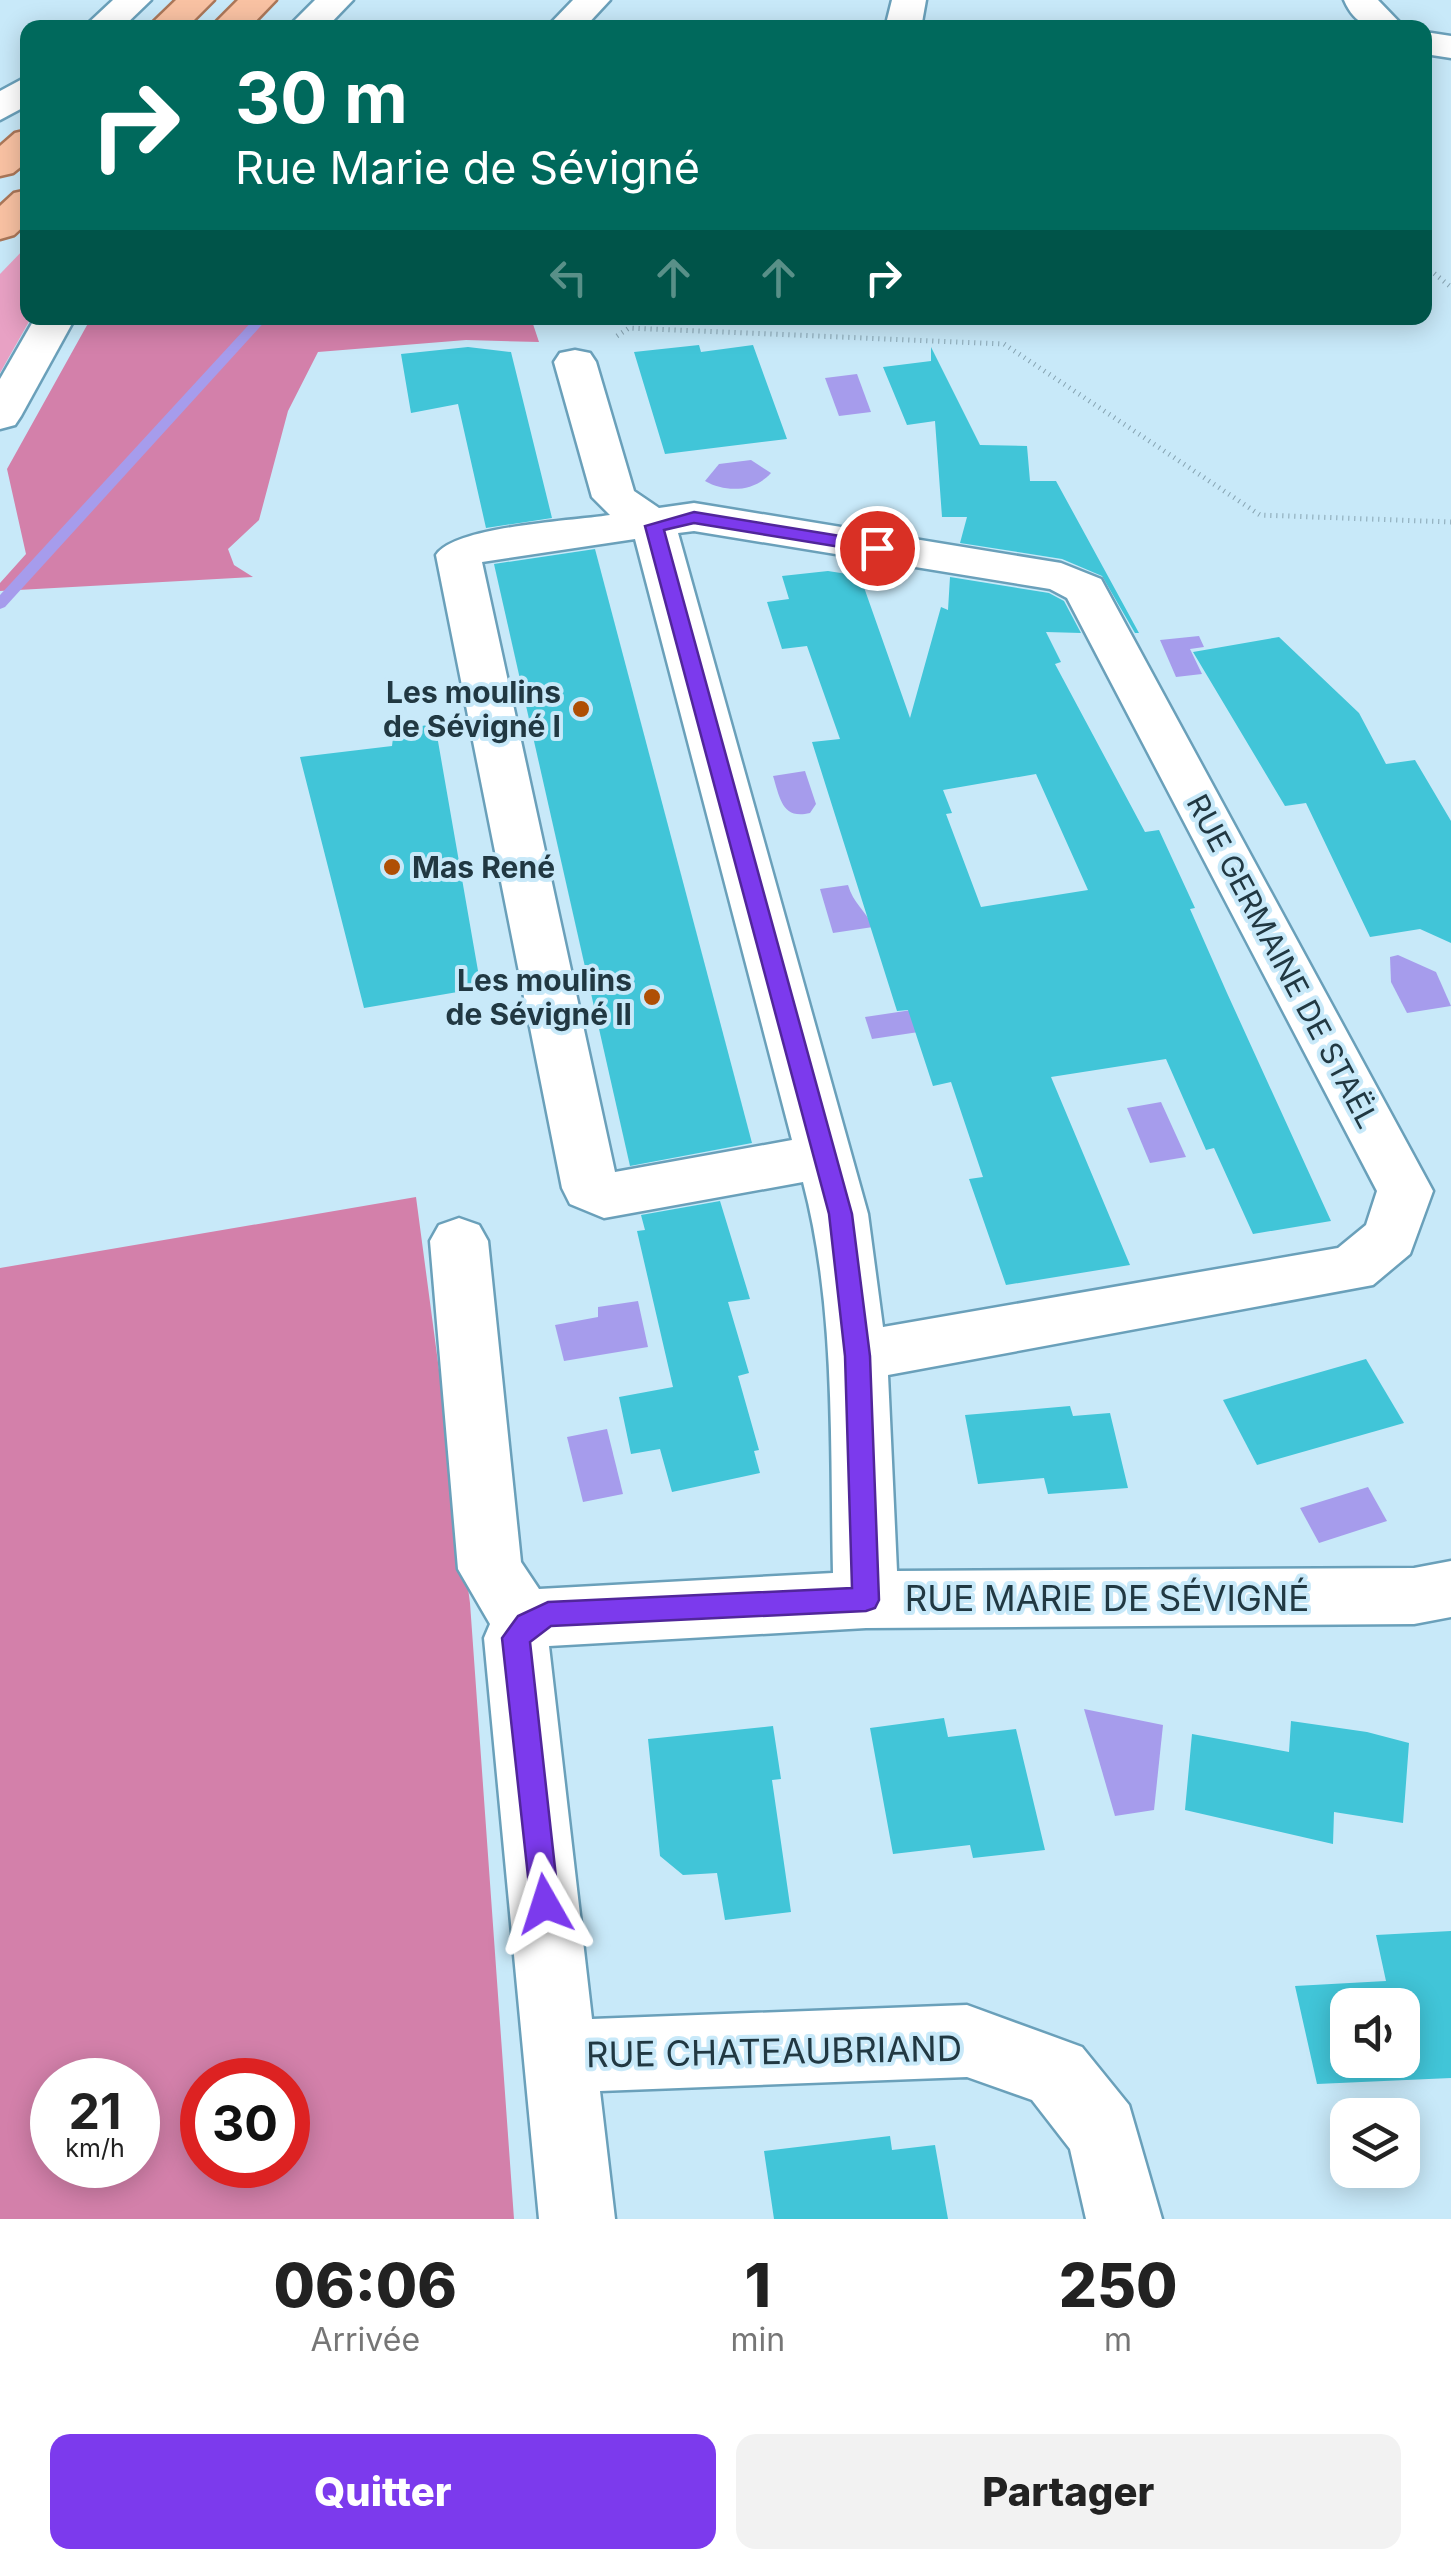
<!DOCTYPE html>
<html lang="fr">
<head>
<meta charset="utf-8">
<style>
	:root { --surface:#fff; --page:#f2f2f2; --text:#222; --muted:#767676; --accent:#7c3aed }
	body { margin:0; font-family:Inter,sans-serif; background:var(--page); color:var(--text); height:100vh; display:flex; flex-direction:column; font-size:38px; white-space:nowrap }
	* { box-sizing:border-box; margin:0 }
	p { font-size:32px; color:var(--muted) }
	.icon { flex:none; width:55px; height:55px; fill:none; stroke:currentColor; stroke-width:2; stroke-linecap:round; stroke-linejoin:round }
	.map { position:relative; height:2219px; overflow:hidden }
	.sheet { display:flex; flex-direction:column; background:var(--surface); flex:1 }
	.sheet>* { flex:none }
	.banner { position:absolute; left:20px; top:20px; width:1412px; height:305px; border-radius:20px; box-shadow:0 5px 25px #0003; background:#00695c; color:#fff; overflow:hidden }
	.tools { position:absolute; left:1330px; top:1988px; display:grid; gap:20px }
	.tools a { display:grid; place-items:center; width:90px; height:90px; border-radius:20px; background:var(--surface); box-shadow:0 5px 25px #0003; font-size:50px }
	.speed { position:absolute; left:30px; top:2058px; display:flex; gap:20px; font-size:50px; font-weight:700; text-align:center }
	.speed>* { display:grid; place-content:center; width:130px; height:130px; border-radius:50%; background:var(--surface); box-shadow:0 5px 25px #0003; line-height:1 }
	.speed small { font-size:25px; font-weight:400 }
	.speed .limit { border:15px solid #d22; background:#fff; color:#111 }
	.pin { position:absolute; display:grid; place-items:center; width:85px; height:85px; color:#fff; margin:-42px; border:5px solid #fff; border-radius:50%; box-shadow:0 2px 10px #0007 }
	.me { position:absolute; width:110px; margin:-55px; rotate:354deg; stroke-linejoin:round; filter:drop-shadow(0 0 8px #0008) }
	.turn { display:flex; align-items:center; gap:35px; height:210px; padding:0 50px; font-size:45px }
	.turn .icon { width:130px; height:130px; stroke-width:2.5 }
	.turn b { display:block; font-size:70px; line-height:85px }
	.lanes { display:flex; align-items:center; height:95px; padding:0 50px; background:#0003; justify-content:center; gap:50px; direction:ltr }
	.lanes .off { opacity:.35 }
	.eta { display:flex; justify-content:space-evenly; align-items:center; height:170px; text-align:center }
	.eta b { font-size:60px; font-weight:800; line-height:70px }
	.primary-button { display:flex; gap:20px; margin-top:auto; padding:20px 50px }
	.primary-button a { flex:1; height:115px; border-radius:20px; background:var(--accent); color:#fff; font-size:40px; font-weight:800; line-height:115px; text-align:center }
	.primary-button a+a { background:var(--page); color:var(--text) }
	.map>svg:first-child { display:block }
</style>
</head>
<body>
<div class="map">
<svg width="1451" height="2219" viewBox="0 0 1451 2219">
	<rect width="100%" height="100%" fill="#c8e9f9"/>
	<!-- green -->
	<polygon fill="#e8a1c4" points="27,246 31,318 0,373 0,274"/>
	<!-- forest -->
	<g fill="#d380aa" fill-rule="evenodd">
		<polygon points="91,318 531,318 539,342 466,340 318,352 288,411 259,520 228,549 234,565 253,577 0,591 0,583 26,554 7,469"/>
		<path d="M416,1197L470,1603L514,2219H0V1268ZM52,2080H138V2165H52ZM202,2080H288V2165H202Z"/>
	</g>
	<!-- water -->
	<g fill="#a69cec">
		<polygon points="857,374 871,412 839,416 825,378"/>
		<path d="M751,460L771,473C754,492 726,493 705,481L719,464Z"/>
		<polygon points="1199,636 1204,647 1190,649 1202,674 1176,677 1160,640"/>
		<path d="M805,771L816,804L810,813C782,820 780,798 773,776Z"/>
		<path d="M848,885C853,903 866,911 873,927L833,933L820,889Z"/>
		<polygon points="1398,955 1436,972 1451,1006 1407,1013 1391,982 1390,957"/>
		<polygon points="925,1008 932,1030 872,1039 865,1017"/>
		<polygon points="1161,1102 1186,1157 1150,1163 1127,1108"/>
		<polygon points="638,1301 648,1347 564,1361 555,1325 598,1317 598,1307"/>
		<polygon points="607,1429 623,1494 583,1502 567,1437"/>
		<polygon points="1368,1487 1387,1521 1319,1543 1300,1508"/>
		<polygon points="1084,1709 1163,1725 1154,1810 1115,1816"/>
	</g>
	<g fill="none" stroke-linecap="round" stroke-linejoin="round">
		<!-- stream -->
		<polygon fill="#a69cec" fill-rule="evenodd" points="255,318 268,318 5,607 0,609 0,595"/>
	</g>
	<!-- building -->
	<g fill="#41c5d8" fill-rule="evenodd">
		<polygon points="699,345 701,352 753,345 787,439 665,454 634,352"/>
		<polygon points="468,347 511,352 552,518 486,528 458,404 411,413 401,354"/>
		<polygon points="931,347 980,445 1027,446 1030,481 1056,481 1139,633 1135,633 1102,576 1062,559 960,543 967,517 942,517 935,421 907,425 883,367 931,361"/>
		<polygon points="595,549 752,1143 630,1166 494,564"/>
		<path d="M828,571L860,576L910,718L941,607L948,610L950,577L1049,593L1064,601L1081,633L1046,632L1061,662L1055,664L1145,832L1159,830L1195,908L1190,909L1227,993L1331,1221L1253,1234L1214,1148L1206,1150L1166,1059L1051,1077L1130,1265L1006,1285L969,1179L983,1177L951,1082L933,1086L908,1010L897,1011L812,742L840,739L807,646L782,649L767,602L789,599L782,576ZM1036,774L1088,890L981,907L946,814L952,813L943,790Z"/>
		<polygon points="1279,637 1359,713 1386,764 1415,760 1451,821 1451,943 1420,929 1370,937 1306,803 1285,806 1193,652"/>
		<polygon points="435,724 481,988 364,1008 300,757 392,746 394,730"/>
		<polygon points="720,1201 750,1299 728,1302 749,1373 738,1376 759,1450 754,1451 760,1473 672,1492 660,1449 631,1454 619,1397 673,1387 637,1231 645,1230 641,1215"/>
		<polygon points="1366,1359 1404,1423 1257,1465 1223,1400"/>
		<polygon points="1070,1406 1073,1416 1110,1413 1128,1488 1048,1494 1044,1478 978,1484 965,1415"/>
		<polygon points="944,1718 948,1737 1016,1729 1045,1850 973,1858 970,1845 893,1854 870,1728"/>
		<polygon points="1291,1721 1367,1732 1409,1743 1403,1823 1334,1812 1333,1844 1185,1810 1192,1734 1289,1752"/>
		<polygon points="773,1726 781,1779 772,1780 791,1912 725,1920 717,1873 683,1875 660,1856 648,1739"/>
		<path d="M1451,1931V2078L1317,2084L1295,1986L1386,1981L1376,1935ZM1348,2005H1402V2060H1348Z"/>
		<polygon points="890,2136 892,2150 935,2145 948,2219 774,2219 764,2151"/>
	</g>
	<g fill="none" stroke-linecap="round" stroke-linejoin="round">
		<!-- minor casing -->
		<g stroke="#6aa0ba" stroke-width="5">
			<g id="minor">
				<polygon points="113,0 151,0 122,28 83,28"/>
				<polygon points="315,0 353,0 326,28 287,28"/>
				<polygon points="573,0 610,0 584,28 546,28"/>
				<polygon points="892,0 926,0 921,28 885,28"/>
				<path d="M1344,0H1378L1405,28C1375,28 1357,30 1344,0Z"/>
				<polygon points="1425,32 1451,36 1451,58 1425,54"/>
				<polygon points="28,76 28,105 0,120 0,91"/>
				<polygon points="35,318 75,318 21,416 15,425 0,429 0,379"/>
				<path d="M575,350L590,353L596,362L634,491L659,508L694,503L1061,563L1101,579L1433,1191L1410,1254L1373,1285L888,1375L897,1571L1414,1568L1451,1561V1617L1414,1624L866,1628L549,1646L592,2019L967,2005L1082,2047L1129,2105L1162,2219H1086L1070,2149L1032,2100L967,2077L600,2091L615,2219H539L484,1638L490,1624L458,1569L430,1241L439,1225L459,1218L479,1225L488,1241L521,1562L539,1589L833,1573C830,1444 836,1307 803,1182L604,1218L570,1204L562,1188L436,555C455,526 573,521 610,515L592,497L554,362L560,353ZM694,531L1050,589L1067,598L1377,1191L1366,1225L1338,1248L883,1327L868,1214L678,533ZM635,539L792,1140L615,1172L482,562Z"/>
			</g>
		</g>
		<!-- major casing -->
		<g stroke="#ab7759" stroke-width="5">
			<g id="major">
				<polygon points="176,0 214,0 186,28 147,28"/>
				<polygon points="238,0 276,0 249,28 210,28"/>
				<polygon points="28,130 28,161 13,173 0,176 0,146 15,133"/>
				<polygon points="28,190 28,222 14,235 0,239 0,206 14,193"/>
			</g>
		</g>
		<!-- path -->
		<g stroke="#87a4b2" stroke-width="5" stroke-dasharray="1 5" stroke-linecap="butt">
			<polyline points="1425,266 1451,287"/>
			<polyline points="617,336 629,328 1004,344 1260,515 1451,522"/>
		</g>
		<!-- minor -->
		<use href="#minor" fill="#fff" fill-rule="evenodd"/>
		<!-- major -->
		<use href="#major" fill="#f9c2a3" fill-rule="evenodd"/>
	</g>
	<!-- route -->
	<polygon fill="#7c3aed" stroke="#51269a" stroke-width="2.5" points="694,512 877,542 887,548 877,553 694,523 664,530 852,1214 870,1356 879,1600 875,1608 866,1611 551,1626 530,1642 559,1904 555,1914 545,1918 535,1914 531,1904 502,1638 518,1616 548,1602 852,1588 845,1356 829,1214 645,526"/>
	<!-- markers -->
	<g fill="#af4f04" stroke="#c8e9f9" stroke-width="4">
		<circle cx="581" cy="709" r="10"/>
		<circle cx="392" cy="867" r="10"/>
		<circle cx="652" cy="997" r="10"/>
	</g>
	<g text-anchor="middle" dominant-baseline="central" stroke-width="8" stroke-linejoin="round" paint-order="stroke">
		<!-- poi labels -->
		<g font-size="30" font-weight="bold" fill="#213842" stroke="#c8e9f9" text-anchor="end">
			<text x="561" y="692">Les moulins<tspan x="561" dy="34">de Sévigné I</tspan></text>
			<text x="412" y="867" text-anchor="start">Mas René</text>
			<text x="632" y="980">Les moulins<tspan x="632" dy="34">de Sévigné II</tspan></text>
		</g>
		<!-- street labels -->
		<g font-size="30" fill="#213842" stroke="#c8e9f9">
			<text transform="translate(1283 961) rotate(62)">RUE GERMAINE DE STAËL</text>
		</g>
		<!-- near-street labels -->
		<g font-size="35" fill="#213842" stroke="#c8e9f9">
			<text x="1107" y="1598">RUE MARIE DE SÉVIGNÉ</text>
			<text transform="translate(774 2051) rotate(-1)">RUE CHATEAUBRIAND</text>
		</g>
	</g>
</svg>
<div class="tools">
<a><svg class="icon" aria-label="sound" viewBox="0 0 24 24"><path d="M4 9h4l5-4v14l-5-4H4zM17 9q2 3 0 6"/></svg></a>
<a><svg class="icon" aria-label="layers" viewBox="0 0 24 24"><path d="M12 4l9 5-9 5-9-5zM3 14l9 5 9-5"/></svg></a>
</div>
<div class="speed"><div>21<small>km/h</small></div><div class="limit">30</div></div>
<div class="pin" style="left:877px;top:548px;background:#d93025"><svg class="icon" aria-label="arrive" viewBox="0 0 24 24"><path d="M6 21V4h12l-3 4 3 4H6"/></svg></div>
<svg class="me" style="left:545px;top:1904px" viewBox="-20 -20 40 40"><path d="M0-17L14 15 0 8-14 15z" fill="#7c3aed" stroke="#fff" stroke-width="4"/></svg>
<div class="banner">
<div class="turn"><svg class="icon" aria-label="right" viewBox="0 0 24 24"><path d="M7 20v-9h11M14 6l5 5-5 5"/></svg><div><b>30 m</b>Rue Marie de Sévigné</div></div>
<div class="lanes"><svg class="icon off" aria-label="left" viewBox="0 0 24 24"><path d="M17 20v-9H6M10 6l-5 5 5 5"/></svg><svg class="icon off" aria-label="ahead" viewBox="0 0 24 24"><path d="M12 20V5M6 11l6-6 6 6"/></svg><svg class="icon off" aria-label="ahead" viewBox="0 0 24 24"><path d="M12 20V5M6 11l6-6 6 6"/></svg><svg class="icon" aria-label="right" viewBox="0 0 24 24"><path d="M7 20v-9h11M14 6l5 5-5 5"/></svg></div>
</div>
</div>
<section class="sheet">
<div class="eta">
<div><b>06:06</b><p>Arrivée</p></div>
<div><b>1</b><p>min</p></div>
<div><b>250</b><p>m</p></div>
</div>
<div class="primary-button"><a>Quitter</a><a>Partager</a></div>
</section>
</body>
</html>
